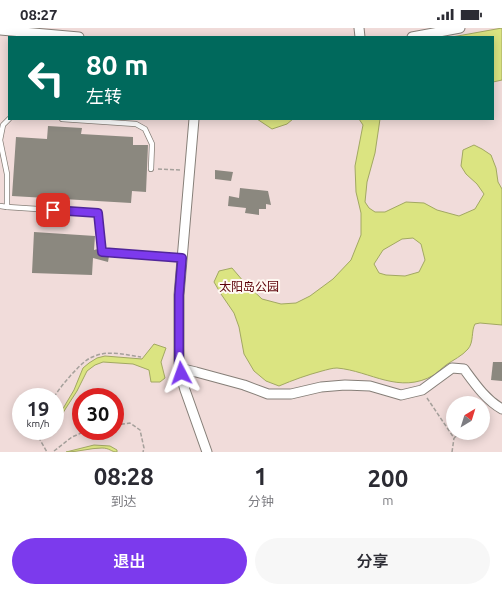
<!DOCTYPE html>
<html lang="zh">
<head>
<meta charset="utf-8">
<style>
	:root { --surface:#fff; --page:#f7f7f7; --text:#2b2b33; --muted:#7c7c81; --accent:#7c3aed }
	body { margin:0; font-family:Ubuntu,"Noto Sans SC",sans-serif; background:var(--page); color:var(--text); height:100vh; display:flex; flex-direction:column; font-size:15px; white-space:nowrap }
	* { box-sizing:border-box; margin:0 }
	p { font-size:13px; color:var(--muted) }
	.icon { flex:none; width:22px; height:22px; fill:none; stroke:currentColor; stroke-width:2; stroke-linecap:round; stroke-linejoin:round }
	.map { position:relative; height:424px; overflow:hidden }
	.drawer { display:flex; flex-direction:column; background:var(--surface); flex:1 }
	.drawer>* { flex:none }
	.guide { position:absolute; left:8px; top:8px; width:486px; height:84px; border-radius:0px; box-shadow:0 2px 10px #0003; background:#00695c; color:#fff; overflow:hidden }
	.needle { width:26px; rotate:38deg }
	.tools { position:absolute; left:446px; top:368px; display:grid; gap:8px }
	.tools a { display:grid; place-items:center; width:44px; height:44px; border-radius:50%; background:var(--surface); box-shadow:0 2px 10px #0003; font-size:20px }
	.speed { position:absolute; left:12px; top:360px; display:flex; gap:8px; font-size:20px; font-weight:700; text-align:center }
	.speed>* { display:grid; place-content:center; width:52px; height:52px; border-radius:50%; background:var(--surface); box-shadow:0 2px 10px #0003; line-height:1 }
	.speed small { font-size:10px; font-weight:400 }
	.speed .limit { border:6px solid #d22; background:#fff; color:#111 }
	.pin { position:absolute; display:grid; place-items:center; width:34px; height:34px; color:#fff; margin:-17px; border-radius:8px; box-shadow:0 2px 6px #0006 }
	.me { position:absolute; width:44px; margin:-22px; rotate:356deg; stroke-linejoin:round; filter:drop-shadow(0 0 3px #0008) }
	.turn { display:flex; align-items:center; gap:14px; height:84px; padding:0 12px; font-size:18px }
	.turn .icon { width:52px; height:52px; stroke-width:2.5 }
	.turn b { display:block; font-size:28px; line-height:34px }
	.eta { display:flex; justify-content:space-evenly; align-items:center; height:68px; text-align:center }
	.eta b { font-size:24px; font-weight:600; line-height:28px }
	.primary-button { display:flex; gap:8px; margin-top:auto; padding:8px 12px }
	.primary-button a { flex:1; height:46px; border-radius:24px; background:var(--accent); color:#fff; font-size:16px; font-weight:600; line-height:46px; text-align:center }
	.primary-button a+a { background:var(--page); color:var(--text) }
	.status { display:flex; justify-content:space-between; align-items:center; height:28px; padding:0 20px; background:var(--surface); direction:ltr }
	.status svg { height:11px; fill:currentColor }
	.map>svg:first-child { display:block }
</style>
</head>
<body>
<div class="status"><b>08:27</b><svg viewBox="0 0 49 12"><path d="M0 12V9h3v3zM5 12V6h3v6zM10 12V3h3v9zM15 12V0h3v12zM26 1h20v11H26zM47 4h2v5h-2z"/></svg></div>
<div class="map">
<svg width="502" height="424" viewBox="0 0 502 424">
	<rect width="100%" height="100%" fill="#fff9f2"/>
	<!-- green -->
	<path fill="#f1dcda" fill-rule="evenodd" d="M0,0H502V424H0ZM9,9H493V91H9ZM21,369H55V403H21ZM81,369H115V403H81ZM453,375H483V405H453Z"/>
	<!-- water -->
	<g fill="#dbe481" stroke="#a2a862" fill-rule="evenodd">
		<polygon points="502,0 502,52 493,54 493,9 452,9"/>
		<polygon points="257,91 293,91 287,96 272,101"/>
		<path d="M359,91H380L375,125L367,154L365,174L369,180L375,184H385L406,174L424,175L437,182L459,188L475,181L484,166L477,156L466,146L461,138L463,122L474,117L482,121L491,127L496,140L498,154L502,161V297L480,295L475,296C471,303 474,314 468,321C462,328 453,332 446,337C442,340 438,344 434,347C399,367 371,343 337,340C332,340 326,342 322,343C307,347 293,352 279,358L266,353L254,343L244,326L239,299L234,285L221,266L214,254L219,243L232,240L244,254L262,271L281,276L296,275L310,268L333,251L351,232L361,207V185L356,164L355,138L363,97ZM413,210L421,216L425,232L419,244L405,248L386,247L379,245L374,236L383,222L402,211Z"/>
		<polygon points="154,316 166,320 161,334 165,350 160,354 151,354 149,342 133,336 103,334 95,337 87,343 77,363 66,380 55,398 55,394 74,362 83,340 89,335 97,330 105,328 142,331"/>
		<path d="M94,417L110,418L117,422V424C111,424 110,420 102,420C90,420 78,424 66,424Z"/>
	</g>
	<!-- building -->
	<g fill="#8b887f">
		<polygon points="48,98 82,100 81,106 133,109 133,117 148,117 146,164 132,163 131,175 12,168 16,109 47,111"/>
		<polygon points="215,142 233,144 231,153 215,151"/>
		<polygon points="240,160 268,163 271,177 266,176 266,181 259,181 259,187 245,185 246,180 228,178 229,168 239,170"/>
		<polygon points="34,204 95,208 94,222 98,221 99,226 100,227 109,228 108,234 93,230 92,247 32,245"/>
		<polygon points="493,334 502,334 502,353 491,352"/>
	</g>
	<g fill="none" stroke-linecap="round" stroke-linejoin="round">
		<!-- lane casing -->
		<g stroke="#867f78" stroke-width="6">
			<g id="lane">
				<polyline points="62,91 136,96 145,101 152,116 151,141"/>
				<polyline points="0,178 7,179 7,146 0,112 3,97 9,91"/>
				<polyline points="7,179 98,185 102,224 182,230"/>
			</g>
		</g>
		<!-- street casing -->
		<g stroke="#867f78" stroke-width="11">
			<g id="street">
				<polyline points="359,0 360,9"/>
				<polyline points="0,2 79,9"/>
				<polyline points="412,9 460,0"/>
				<polyline points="194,91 179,267 179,340 185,362 207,424"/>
				<path d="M179,340L196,344L244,357L268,366H291L321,359L345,357L370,358L401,367L422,362L452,340L464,341C475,356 486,372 502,381"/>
			</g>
		</g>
		<!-- path -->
		<g stroke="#a5a09b" stroke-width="1.5" stroke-dasharray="4 2" stroke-linecap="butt">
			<polyline points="158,141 180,142"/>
			<path d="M54,369C59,361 65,354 71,347C78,340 85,331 95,328C109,322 127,327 141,329"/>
			<polyline points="427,370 454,410 460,405"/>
			<polyline points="483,386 488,382"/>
			<polyline points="115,397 130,395 140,402 144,420 143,424"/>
			<polyline points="39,403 39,410 47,424"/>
			<polyline points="54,423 72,409 86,403"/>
			<polyline points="452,424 454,410"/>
		</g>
		<!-- lane -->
		<use href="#lane" stroke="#fff" stroke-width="4.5"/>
		<!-- street -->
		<use href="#street" stroke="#fff" stroke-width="9"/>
	</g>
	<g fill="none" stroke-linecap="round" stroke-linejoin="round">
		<!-- route casing -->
		<g stroke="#51269a" stroke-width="10">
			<polyline id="route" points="53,182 98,185 102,224 182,230 179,267 179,340 181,345"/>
		</g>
		<!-- route -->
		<use href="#route" stroke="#7c3aed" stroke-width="7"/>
	</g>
	<g text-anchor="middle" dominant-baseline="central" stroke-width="4" stroke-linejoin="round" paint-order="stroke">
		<!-- park labels -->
		<g font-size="12" fill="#5c0007" stroke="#fff9f2">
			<text x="249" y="258">太阳岛公园</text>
		</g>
	</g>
</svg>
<div class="tools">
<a><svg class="needle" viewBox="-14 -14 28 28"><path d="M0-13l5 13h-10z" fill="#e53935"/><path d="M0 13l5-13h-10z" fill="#7c7c81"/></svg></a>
</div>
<div class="speed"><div>19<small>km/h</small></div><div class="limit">30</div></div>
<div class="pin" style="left:53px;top:182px;background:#d93025"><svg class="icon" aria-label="arrive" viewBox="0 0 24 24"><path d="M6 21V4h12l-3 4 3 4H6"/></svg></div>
<svg class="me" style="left:181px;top:345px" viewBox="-20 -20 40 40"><path d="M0-17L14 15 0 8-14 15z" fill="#7c3aed" stroke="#fff" stroke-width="4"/></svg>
<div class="guide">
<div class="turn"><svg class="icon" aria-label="left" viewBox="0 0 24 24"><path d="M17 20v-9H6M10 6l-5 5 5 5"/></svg><div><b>80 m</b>左转</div></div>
</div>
</div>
<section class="drawer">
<div class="eta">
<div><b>08:28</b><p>到达</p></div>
<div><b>1</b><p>分钟</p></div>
<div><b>200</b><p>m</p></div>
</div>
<div class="primary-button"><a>退出</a><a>分享</a></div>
</section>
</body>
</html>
